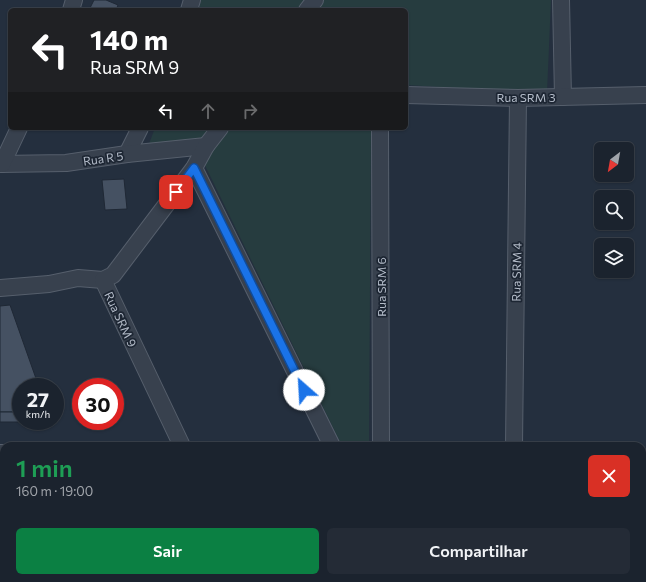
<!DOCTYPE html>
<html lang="pt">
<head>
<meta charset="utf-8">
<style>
	:root { --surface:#1b232e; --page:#242b36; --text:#f1f3f6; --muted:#a0a4aa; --line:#39404a; --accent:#0b8043 }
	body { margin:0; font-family:Commissioner,sans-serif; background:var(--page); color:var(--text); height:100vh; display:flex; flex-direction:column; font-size:15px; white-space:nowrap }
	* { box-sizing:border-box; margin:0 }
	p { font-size:13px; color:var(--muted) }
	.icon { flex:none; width:22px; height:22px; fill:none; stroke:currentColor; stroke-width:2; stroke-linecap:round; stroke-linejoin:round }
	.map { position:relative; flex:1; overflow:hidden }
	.details { position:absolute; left:0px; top:442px; width:646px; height:140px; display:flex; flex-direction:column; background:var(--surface); border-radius:12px 12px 0 0; box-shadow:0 1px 3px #0004,0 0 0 1px var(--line) }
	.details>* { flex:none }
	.guide { position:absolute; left:8px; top:8px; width:400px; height:122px; border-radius:6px; box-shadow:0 1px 3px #0004,0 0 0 1px var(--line); background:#202124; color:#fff; overflow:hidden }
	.needle { width:26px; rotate:211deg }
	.controls { position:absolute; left:594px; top:142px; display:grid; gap:8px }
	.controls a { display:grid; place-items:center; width:40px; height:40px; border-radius:6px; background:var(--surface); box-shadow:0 1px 3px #0004,0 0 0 1px var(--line); font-size:20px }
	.speed { position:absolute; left:12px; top:378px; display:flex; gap:8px; font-size:20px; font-weight:700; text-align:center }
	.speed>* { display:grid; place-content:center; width:52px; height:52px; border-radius:50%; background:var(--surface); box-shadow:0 1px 3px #0004,0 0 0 1px var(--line); line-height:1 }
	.speed small { font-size:10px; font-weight:400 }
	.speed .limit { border:6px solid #d22; background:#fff; color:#111 }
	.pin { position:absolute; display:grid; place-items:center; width:34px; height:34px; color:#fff; margin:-17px; border-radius:8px; box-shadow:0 2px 6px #0006 }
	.me { position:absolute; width:44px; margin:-22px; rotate:334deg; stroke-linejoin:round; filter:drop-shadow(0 0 3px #0008) }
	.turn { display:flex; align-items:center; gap:14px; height:84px; padding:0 16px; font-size:18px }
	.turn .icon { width:52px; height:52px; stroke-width:2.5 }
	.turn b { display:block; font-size:28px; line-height:34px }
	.lanes { display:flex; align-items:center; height:38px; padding:0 16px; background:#0003; justify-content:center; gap:20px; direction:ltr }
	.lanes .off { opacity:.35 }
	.round { display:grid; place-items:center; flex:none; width:42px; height:42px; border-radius:6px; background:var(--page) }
	.headline { display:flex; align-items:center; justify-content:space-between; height:68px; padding:0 16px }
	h1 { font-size:24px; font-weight:600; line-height:30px; color:#1e9e55 }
	.action { display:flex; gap:8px; margin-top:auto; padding:8px 16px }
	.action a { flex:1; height:46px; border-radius:6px; background:var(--accent); color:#fff; font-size:16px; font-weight:600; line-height:46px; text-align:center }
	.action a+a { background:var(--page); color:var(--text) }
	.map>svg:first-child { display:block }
</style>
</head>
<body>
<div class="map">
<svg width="646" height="582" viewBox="0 0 646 582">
	<rect width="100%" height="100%" fill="#242f3e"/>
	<!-- green -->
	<g fill="#263c3f">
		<polygon points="201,0 551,0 547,93 406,85 406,10 199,10"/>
		<polygon points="155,128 371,128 369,446 342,446 196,147 147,149"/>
	</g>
	<!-- building -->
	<g fill="#455162" stroke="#1f2835">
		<polygon points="94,0 106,0 118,5 116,10 89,10"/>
		<polygon points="124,179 127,209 105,210 102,180"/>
		<polygon points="10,305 39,387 21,387 21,412 0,412 0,306"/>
		<polygon points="0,412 21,412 21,421 48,421 48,422 0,422"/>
		<polygon points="0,471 4,471 4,578 34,578 34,582 0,582"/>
	</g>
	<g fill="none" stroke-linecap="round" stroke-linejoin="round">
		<!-- minor casing -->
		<g stroke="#565f6c" stroke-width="18">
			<g id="minor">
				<polyline points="561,0 563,97"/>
				<polyline points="71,10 74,0"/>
				<polyline points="189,10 192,0"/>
				<polyline points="307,10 315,0"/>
				<polyline points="406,95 518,98 646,95"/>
				<polyline points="380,128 381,446"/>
				<polyline points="127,154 140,128"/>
				<polyline points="0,164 66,163 127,154 206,146"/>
				<polyline points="2,164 19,128"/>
				<polyline points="194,168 332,446"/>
				<polyline points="0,288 49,284 78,278 103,280"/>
				<polyline points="182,446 103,280 113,275 194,168 206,146 220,128"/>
				<polyline points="514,446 518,98"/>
				<polyline points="0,453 4,453"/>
				<polyline points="56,578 56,582"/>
				<polyline points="244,578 246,582"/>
				<polyline points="381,578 381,582"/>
				<polyline points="512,582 512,578"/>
			</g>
		</g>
		<!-- minor -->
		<use href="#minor" stroke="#38414e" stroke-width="16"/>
	</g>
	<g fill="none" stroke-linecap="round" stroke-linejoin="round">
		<!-- route casing -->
		<g stroke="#114b97" stroke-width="10">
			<polyline id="route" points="176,192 194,168 304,390"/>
		</g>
		<!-- route -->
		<use href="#route" stroke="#1a73e8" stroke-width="7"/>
	</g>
	<g text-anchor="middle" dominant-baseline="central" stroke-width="3.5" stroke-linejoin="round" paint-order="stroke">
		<!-- street labels -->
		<g font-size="12" fill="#b4bcc9" stroke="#1d2633">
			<text x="526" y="97">Rua SRM 3</text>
			<text transform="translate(103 158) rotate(-8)">Rua R 5</text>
			<text transform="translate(516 272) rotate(-89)">Rua SRM 4</text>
			<text transform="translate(381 287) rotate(-90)">Rua SRM 6</text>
			<text transform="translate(121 319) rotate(65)">Rua SRM 9</text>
		</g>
	</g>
</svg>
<div class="controls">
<a><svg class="needle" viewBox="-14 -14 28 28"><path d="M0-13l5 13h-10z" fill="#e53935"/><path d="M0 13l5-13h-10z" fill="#a0a4aa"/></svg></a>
<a><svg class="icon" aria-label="search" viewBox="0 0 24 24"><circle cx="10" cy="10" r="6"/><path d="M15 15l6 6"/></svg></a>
<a><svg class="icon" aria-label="layers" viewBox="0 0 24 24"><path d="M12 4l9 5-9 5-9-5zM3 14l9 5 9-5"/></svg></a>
</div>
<div class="speed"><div>27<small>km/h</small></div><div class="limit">30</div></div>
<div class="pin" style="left:176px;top:192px;background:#d93025"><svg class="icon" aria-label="arrive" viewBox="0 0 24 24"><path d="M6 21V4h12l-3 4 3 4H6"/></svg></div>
<svg class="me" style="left:304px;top:390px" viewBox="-20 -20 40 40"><circle r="19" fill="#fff"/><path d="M0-13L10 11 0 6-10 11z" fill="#1a73e8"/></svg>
<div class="guide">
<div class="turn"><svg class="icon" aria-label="left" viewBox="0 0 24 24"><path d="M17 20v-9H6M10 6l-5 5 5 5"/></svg><div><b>140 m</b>Rua SRM 9</div></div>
<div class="lanes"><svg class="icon" aria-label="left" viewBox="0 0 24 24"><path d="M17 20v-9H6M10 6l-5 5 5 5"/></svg><svg class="icon off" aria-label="ahead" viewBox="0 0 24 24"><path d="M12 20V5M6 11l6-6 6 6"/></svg><svg class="icon off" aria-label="right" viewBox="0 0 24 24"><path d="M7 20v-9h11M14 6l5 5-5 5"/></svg></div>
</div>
<section class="details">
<div class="headline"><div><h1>1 min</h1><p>160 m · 19:00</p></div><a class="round" style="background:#d93025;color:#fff"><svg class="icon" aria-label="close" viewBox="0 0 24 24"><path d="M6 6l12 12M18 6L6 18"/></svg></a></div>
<div class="action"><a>Sair</a><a>Compartilhar</a></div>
</section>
</div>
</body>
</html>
